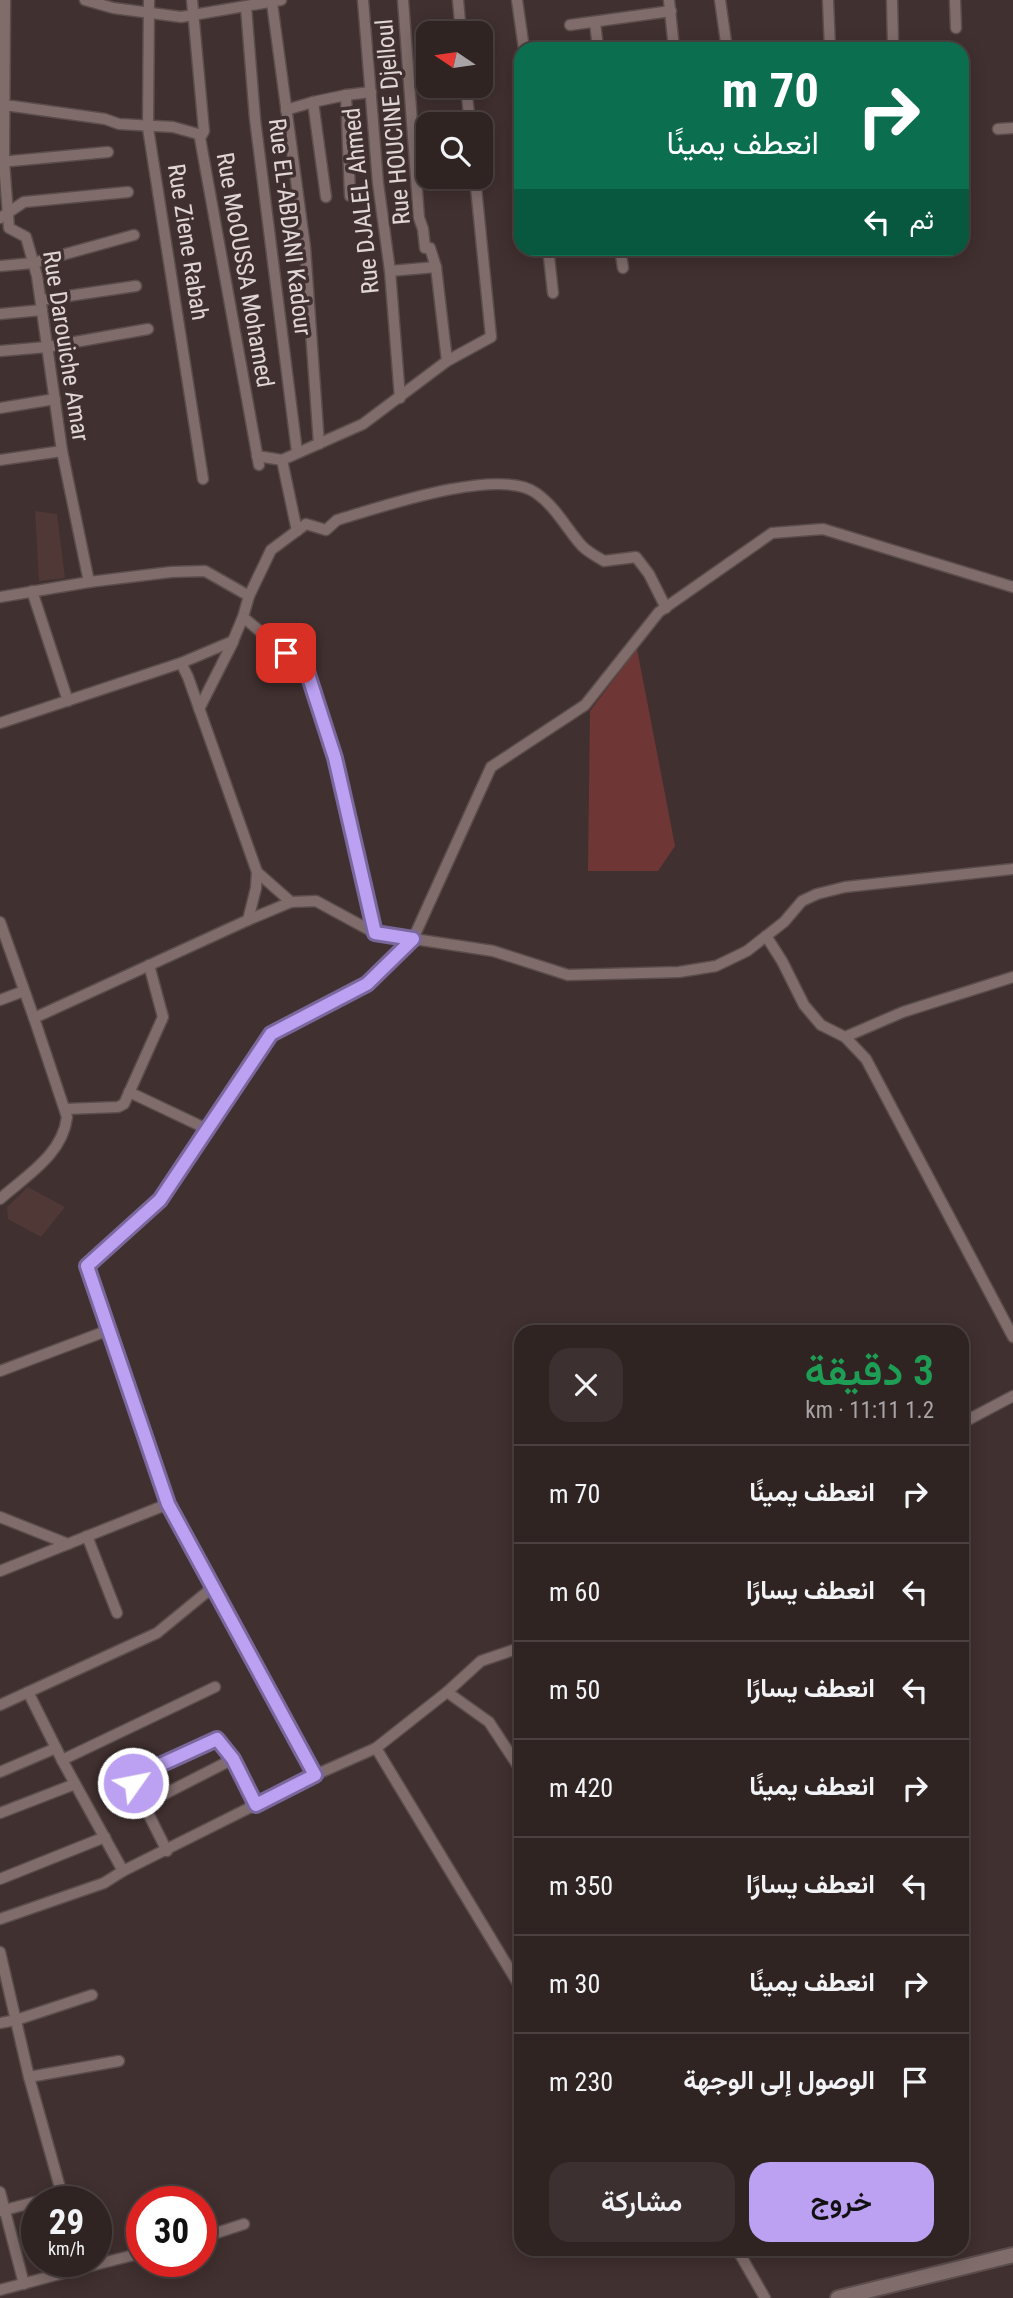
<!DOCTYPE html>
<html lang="ar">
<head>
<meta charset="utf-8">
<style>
	:root { --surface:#302423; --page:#3c3030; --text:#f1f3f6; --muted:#a8a4a6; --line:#4b4141; --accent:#bca0f2 }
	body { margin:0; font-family:"Roboto Condensed",Vazirmatn,sans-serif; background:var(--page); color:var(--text); direction:rtl; height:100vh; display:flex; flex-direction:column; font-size:26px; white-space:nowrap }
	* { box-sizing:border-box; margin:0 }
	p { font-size:23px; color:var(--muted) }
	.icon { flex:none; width:38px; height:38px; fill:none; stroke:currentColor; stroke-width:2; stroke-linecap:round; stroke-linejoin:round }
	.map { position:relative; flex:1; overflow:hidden; direction:ltr }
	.details { position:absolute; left:514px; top:1325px; width:455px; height:931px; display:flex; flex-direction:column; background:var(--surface); border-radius:21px; box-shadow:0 4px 18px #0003,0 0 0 2px var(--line); direction:rtl }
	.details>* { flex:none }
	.hud { position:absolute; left:514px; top:42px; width:455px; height:214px; border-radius:21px; box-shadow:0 4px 18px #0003,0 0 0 2px var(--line); direction:rtl; background:#0b6e4f; color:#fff; overflow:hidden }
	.needle { width:46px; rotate:283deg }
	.controls { position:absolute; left:416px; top:21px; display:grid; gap:14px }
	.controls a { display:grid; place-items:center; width:77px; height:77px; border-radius:14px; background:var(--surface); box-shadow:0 4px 18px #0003,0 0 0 2px var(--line); font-size:35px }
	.speed { position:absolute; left:21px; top:2186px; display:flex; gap:14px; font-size:35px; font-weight:700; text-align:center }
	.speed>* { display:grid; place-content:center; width:91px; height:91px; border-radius:50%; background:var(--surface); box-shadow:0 4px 18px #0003,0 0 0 2px var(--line); line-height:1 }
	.speed small { font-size:18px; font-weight:400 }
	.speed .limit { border:10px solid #d22; background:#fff; color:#111 }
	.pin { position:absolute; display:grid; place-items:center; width:60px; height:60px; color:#fff; margin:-30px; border-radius:14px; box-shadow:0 4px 10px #0006 }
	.me { position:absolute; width:77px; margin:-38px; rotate:57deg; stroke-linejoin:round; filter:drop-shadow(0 0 5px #0008) }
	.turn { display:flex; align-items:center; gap:24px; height:147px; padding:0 35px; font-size:32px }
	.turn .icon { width:91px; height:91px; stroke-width:2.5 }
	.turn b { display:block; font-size:49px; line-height:60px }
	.then { display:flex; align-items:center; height:66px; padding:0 35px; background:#0003; gap:14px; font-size:26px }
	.round { display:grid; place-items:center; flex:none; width:74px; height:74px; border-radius:21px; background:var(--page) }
	.headline { display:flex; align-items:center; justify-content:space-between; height:119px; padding:0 35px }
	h1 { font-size:42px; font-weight:600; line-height:52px; color:#1e9e55 }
	.cta { display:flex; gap:14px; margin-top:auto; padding:14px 35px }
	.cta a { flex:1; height:80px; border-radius:21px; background:var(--accent); color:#111; font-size:28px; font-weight:600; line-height:80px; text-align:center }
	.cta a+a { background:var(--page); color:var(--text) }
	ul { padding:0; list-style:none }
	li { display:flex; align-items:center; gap:21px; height:98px; padding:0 35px; border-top:2px solid var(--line) }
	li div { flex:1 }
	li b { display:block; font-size:26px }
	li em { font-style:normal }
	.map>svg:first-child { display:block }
</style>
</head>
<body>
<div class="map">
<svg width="1013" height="2298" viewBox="0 0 1013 2298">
	<rect width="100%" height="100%" fill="#40302f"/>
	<!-- built -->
	<g fill="#4f3836">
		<polygon points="35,511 57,514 65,578 39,581"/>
		<polygon points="28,1187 65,1207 41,1237 8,1219 7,1207"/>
	</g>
	<!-- green -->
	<polygon fill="#6e3736" points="637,649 675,846 658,871 588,871 590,711"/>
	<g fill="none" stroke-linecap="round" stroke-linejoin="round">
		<!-- street casing -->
		<g stroke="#5a4d4c" stroke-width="13">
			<g id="street">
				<polyline points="5,0 4,162 9,228 26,237 37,276 62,451 89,582"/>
				<polyline points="85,0 113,8 181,17 281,0"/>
				<polyline points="149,0 148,128 203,479"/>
				<polyline points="192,0 204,131 200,138 259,465"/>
				<polyline points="363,0 378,183 390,271 400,398"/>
				<polyline points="403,0 419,218 423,229 425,248 430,248 436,267 447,361"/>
				<polyline points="458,0 461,33"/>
				<polyline points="517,0 524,49"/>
				<polyline points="669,0 674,49"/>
				<polyline points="720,0 727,49"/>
				<polyline points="828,0 830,49"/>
				<polyline points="892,0 893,42"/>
				<polyline points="955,0 956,28"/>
				<polyline points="272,3 305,247 319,444"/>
				<polyline points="246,7 255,119 297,452"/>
				<polyline points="595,22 598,49"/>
				<polyline points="570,25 671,11"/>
				<polyline points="466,86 470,124"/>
				<polyline points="346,95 371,92"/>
				<polyline points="313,102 346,95 350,196"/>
				<polyline points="0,106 12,106 105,119 119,124 173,127 198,134"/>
				<polyline points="286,110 313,102 326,197"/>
				<polyline points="998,129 1013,128"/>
				<polyline points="0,162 108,152"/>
				<polyline points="0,218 24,202 128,192"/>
				<polyline points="548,248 553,293"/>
				<polyline points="620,248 623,268"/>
				<polyline points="0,266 33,263 134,235"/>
				<polyline points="390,271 436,267"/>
				<polyline points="41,300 136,286"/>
				<polyline points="0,314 42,310"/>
				<polyline points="0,351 47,347 148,329"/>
				<polyline points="0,408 55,399"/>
				<polyline points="257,456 282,460"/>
				<polyline points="0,460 62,451"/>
				<polyline points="297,531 282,460 363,424 447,361 491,337 475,177"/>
				<polyline points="32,591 68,701"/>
				<path d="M249,596L271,550L306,524L326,530L337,520C378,508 499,466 536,493C556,507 566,528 582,546C588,552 597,557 604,561L636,557L649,574L666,608"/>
				<polyline points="0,597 89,582 171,572 205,571 249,596 243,617 307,671 335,758 375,933"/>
				<polyline points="199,709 233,642"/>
				<polyline points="0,723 181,663"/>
				<polyline points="257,872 291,902"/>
				<polyline points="248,920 291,902 316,901 375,933 493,951 568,975 679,972 716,966 747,951 784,922 802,901 817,894 845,887 1013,869"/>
				<polyline points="0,922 34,1018"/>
				<polyline points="766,936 782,961 804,1005 821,1025 845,1037 866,1059 1013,1337"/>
				<polyline points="0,1000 24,991"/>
				<polyline points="845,1037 903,1012 1013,977"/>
				<polyline points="129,1092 207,1129"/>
				<polyline points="65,1109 118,1107 124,1104 163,1017 149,965"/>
				<path d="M0,1199C26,1176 63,1154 67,1117L34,1018L248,920L256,888L257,872L188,677L181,663L233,641L243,617"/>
				<polyline points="0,1371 109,1330"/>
				<polyline points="962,1423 1013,1396"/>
				<polyline points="0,1517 68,1544"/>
				<polyline points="87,1536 117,1613"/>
				<polyline points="0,1571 168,1504"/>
				<polyline points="28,1692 62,1760 123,1871"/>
				<polyline points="447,1692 481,1661 522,1647"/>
				<polyline points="0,1705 157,1633 213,1587"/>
				<polyline points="376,1748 447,1692 489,1722 522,1772"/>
				<polyline points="62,1760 215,1687"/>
				<polyline points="0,1772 56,1748"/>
				<polyline points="315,1775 376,1748 522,1990"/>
				<polyline points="143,1805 233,1759"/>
				<polyline points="0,1813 75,1784"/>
				<polyline points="167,1851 133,1783 133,1779 137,1776 217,1739 233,1759 256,1805"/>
				<polyline points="0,1879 105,1837"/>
				<polyline points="0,1919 104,1883 123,1871 315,1775 168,1504 87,1266 161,1200 271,1034 367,984 413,939 491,767 585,705 659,612 772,533 823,529 1013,587"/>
				<polyline points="0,1952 29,2077 64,2202"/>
				<polyline points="0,2023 16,2020 92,1995"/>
				<polyline points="29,2077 119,2061"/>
				<polyline points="0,2192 24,2284"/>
				<polyline points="1,2211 62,2195"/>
				<polyline points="201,2238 244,2224"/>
				<polyline points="737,2249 765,2298"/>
				<polyline points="80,2261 82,2268 142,2253"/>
				<polyline points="0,2290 82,2268"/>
			</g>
		</g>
		<!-- secondary casing -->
		<g stroke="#5a4d4c" stroke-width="18">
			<polyline id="secondary" points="838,2298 1013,2255"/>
		</g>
		<!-- street -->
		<use href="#street" stroke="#7f6c6b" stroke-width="10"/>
		<!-- secondary -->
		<use href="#secondary" stroke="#7f6c6b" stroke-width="14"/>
	</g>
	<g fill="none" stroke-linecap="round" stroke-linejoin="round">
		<!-- route casing -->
		<g stroke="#7a689d" stroke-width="18">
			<polyline id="route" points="133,1783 133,1779 136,1776 217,1739 233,1759 256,1805 315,1775 168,1504 87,1266 160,1200 271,1034 367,984 413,939 375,933 335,758 307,671 286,653"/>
		</g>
		<!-- route -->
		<use href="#route" stroke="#bca0f2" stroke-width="12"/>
	</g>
	<g text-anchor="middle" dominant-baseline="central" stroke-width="7" stroke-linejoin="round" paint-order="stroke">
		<!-- street labels -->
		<g font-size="24" fill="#e0d6d5" stroke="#40302f">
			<text transform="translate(393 122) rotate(-95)">Rue HOUCINE Djelloul</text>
			<text transform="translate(361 201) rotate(-96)">Rue DJALEL Ahmed</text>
			<text transform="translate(290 227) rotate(83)">Rue EL-ABDANI Kadour</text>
			<text transform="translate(188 242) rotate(81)">Rue Ziene Rabah</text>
			<text transform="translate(245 270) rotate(80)">Rue MoOUSSA Mohamed</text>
			<text transform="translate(66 346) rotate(81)">Rue Darouiche Amar</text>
		</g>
	</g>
</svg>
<div class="controls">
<a><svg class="needle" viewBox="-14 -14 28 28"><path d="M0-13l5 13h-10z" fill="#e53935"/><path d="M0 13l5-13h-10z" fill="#a8a4a6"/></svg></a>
<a><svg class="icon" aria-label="search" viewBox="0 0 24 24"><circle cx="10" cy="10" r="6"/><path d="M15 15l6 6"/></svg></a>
</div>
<div class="speed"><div>29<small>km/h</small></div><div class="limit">30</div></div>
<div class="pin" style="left:286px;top:653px;background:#d93025"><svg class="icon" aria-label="arrive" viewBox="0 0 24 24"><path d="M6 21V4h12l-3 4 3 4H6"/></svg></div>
<svg class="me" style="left:133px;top:1783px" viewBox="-20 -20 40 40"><circle r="17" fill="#bca0f2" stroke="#fff" stroke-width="3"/><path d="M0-11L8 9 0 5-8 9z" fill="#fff"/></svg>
<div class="hud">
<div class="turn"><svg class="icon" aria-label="right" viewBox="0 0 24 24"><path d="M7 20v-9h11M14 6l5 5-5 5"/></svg><div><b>70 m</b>انعطف يمينًا</div></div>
<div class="then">ثم<svg class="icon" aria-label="left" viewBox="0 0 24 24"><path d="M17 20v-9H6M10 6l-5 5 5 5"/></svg></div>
</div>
<section class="details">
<div class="headline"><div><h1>3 دقيقة</h1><p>1.2 km · 11:11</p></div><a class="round"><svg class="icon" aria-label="close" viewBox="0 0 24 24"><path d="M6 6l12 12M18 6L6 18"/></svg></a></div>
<ul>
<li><svg class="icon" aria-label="right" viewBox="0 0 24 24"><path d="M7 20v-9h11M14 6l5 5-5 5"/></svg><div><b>انعطف يمينًا</b></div><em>70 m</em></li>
<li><svg class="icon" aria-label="left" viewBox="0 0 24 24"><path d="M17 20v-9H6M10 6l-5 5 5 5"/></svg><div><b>انعطف يسارًا</b></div><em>60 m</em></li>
<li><svg class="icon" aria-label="left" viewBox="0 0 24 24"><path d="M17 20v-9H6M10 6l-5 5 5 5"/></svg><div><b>انعطف يسارًا</b></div><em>50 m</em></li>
<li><svg class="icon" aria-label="right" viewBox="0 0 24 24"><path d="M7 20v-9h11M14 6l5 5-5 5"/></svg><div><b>انعطف يمينًا</b></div><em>420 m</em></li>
<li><svg class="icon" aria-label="left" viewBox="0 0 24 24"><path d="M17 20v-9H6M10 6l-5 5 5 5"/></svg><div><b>انعطف يسارًا</b></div><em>350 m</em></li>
<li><svg class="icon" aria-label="right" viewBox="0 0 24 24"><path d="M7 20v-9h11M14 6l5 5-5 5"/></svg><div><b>انعطف يمينًا</b></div><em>30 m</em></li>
<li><svg class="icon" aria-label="arrive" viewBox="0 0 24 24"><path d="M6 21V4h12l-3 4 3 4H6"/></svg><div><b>الوصول إلى الوجهة</b></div><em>230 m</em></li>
</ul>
<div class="cta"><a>خروج</a><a>مشاركة</a></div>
</section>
</div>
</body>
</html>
